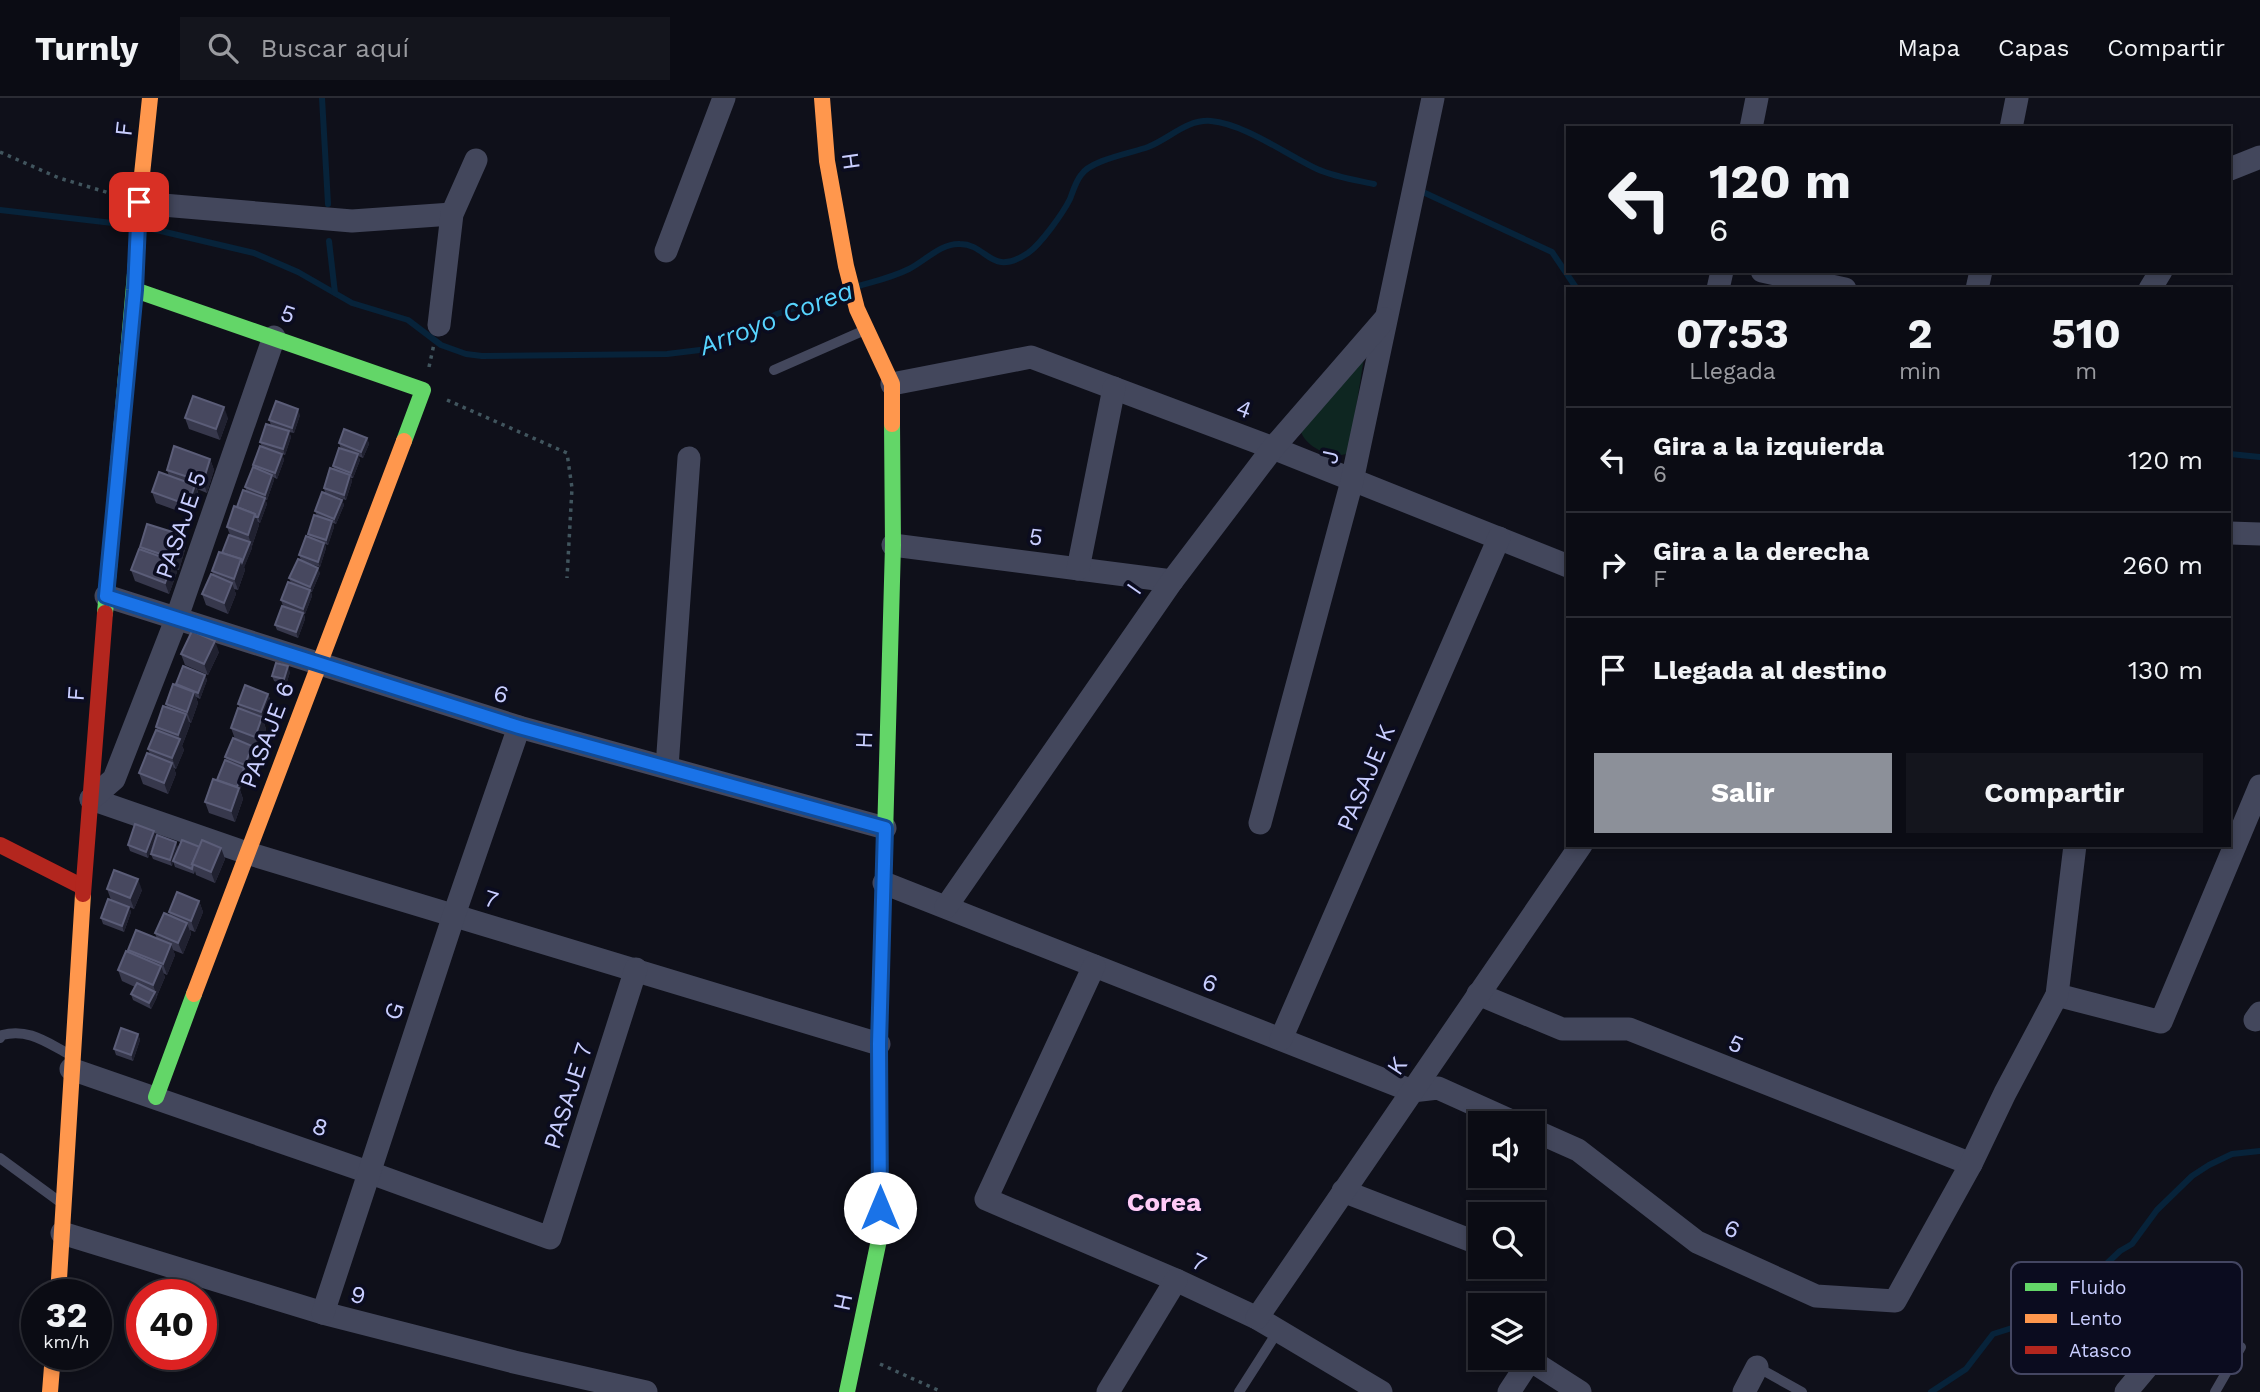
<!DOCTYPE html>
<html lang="es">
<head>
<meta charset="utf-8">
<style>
	:root { --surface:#0b0c14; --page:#14151d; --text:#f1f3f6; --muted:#9a9ba0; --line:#2b2c34; --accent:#8c9099 }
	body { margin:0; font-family:"Work Sans",sans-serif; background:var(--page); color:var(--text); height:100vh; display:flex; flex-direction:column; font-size:26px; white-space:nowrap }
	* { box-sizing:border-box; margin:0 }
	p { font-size:23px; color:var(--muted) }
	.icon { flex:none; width:38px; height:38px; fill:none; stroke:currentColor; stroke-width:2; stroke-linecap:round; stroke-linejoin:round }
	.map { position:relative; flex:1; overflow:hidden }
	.drawer { position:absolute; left:1566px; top:189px; width:665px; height:560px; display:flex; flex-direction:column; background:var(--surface); border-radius:0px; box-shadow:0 4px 10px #0003,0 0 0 2px var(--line) }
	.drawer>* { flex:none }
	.guide { position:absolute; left:1566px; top:28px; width:665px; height:147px; border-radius:0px; box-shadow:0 4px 10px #0003,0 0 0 2px var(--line); background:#0b0c14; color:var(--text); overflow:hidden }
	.tools { position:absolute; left:1468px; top:1013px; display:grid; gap:14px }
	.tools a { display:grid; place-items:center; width:77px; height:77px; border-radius:0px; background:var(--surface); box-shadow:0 4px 10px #0003,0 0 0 2px var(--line); font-size:35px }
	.speed { position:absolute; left:21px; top:1181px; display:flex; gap:14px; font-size:35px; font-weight:700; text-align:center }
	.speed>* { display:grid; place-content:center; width:91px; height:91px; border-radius:50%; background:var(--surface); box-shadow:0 4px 10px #0003,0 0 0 2px var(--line); line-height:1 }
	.speed small { font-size:18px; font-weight:400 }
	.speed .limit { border:10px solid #d22; background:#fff; color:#111 }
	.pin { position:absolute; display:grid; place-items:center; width:60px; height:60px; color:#fff; margin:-30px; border-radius:14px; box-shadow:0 4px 10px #0006 }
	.me { position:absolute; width:77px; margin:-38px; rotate:0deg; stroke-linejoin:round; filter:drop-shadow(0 0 5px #0008) }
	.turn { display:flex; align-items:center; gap:24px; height:147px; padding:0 28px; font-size:32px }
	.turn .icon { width:91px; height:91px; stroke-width:2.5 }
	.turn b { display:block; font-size:49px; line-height:60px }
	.eta { display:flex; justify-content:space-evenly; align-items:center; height:119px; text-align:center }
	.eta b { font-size:42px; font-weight:700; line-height:49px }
	.action { display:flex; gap:14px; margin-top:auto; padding:14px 28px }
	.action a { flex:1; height:80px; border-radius:0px; background:var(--accent); color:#fff; font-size:28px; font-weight:700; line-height:80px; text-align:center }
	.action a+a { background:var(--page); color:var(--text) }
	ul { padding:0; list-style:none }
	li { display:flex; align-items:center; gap:21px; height:105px; padding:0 28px; border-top:2px solid var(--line) }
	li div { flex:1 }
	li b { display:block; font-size:26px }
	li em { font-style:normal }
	header { display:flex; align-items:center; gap:42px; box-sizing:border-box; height:98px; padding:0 35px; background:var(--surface); border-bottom:2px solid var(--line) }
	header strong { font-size:33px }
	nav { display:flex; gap:38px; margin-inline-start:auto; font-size:24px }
	.search { width:490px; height:63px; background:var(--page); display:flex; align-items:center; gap:18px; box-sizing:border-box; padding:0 24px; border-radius:0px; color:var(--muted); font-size:26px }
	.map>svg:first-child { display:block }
</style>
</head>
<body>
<header>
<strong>Turnly</strong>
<div class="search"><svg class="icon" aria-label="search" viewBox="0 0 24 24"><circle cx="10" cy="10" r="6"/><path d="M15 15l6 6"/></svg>Buscar aquí</div>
<nav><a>Mapa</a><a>Capas</a><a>Compartir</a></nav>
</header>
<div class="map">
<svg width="2260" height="1294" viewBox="0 0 2260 1294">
	<rect width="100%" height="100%" fill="#0f101a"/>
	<!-- green -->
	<path fill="#0e2621" d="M1364,259L1349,355C1333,362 1307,350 1301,334Z"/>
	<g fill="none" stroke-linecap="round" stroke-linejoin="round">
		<!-- stream -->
		<g stroke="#07233a" stroke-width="6">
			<polyline points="322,0 328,106"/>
			<polyline points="1425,95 1552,154 1577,191"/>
			<polyline points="0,112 130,127"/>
			<polyline points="148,130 254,155 298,174 352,205 408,222 441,247 466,256 482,258 667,256 708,251 777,216 842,194"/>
			<polyline points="329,143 335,195"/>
			<path d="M859,188C876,183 893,179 909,171C925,163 941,145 960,146C988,146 990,180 1028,155C1041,146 1063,115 1070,101C1073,93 1076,83 1081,77C1090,62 1132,55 1148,49C1169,41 1187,21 1211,23C1245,26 1287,57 1317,71C1335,79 1355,82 1374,86"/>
			<polyline points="2230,356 2260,359"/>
			<polyline points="1931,1294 1966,1271 1993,1236 2012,1230 2063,1192 2101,1171 2120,1153 2132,1146 2157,1112 2192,1078 2209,1067 2232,1056 2260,1053"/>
		</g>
		<!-- path -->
		<g stroke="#41555e" stroke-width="3.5" stroke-dasharray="3.5 5" stroke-linecap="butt">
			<polyline points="0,54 59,80 116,97"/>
			<polyline points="429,269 434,246"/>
			<polyline points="447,302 567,355 572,390 567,480"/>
			<polyline points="880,1266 942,1294"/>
		</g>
		<!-- lane -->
		<g stroke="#43475c" stroke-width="10">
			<polyline points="774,272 865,232"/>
			<path d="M0,940L2,937C28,930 46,944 69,956"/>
			<polyline points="0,1060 60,1104"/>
			<polyline points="1757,1269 1802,1294"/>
			<polyline points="1239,1294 1278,1233"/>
			<polyline points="2215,1294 2241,1249"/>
		</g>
		<!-- street -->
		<g stroke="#43475c" stroke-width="23">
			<polyline points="1751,30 1757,0"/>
			<polyline points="2011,30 2017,0"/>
			<polyline points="2230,71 2260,59"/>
			<polyline points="139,105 352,123 452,116"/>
			<polyline points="666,153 724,0"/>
			<polyline points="1762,173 1845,191"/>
			<polyline points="1718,191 1722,173"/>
			<polyline points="1977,191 1981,173"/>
			<polyline points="2150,191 2161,173"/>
			<polyline points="439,227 452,116 476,62"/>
			<polyline points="892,286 1031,259 1273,350 1568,468"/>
			<polyline points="2230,435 2260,436"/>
			<polyline points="893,447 1172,483"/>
			<polyline points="1078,471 1114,290"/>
			<polyline points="106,498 519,629 885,730"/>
			<polyline points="667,669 689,360"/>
			<polyline points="91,701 247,755 879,946"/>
			<polyline points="91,701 114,681 176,522 274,239"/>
			<polyline points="1260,725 1352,383 1433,0"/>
			<polyline points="884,785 1412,993 1438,990 1518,1026"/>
			<polyline points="946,809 1172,483 1273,350 1385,221"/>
			<polyline points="1094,868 986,1101 1176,1182 1257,1220 1381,1294"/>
			<polyline points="1478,896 1562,931 1629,931 1971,1066"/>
			<polyline points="2057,897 2161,924 2260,688"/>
			<polyline points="2255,922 2260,915"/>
			<polyline points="1281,941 1499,440"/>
			<polyline points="71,971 368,1074 550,1140 636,871"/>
			<polyline points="1533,1032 1578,1052 1697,1144 1816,1198 1895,1203 1971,1066 2005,995 2057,897 2075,747"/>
			<polyline points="1343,1093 1480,1146"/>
			<polyline points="62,1135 323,1215 514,1264 646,1294"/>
			<polyline points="323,1215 454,817 519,629"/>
			<polyline points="1257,1220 1581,747"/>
			<polyline points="1108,1294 1176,1182"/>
			<polyline points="1509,1294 1530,1262 1580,1294"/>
			<polyline points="1744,1294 1757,1269"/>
			<polyline points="2126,1294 2193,1214"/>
		</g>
		<!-- fast -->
		<g stroke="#63d668" stroke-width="16">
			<polyline points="135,192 423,292 404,343"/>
			<polyline points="105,515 137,153"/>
			<polyline points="885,738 893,447 892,326"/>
			<polyline points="156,999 194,896"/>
			<polyline points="847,1294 880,1137"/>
		</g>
		<!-- slow -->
		<g stroke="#ff974d" stroke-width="16">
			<polyline points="822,0 827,63 846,168 857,211 892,286 892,326"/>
			<polyline points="137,153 139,105 150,0"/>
			<polyline points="194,896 404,343"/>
			<polyline points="58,1197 83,796"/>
			<polyline points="50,1294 53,1256"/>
		</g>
		<!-- jam -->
		<g stroke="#b3261e" stroke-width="16">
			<polyline points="0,747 83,789"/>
			<polyline points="83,796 105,515"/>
			<polyline points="880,1137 879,946 885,738"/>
		</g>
	</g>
	<!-- wall -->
	<g fill="#37384c">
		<polygon points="300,317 294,335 289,334 291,339 285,357 282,356 284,362 277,381 273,379 274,382 267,402 265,401 267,406 260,425 258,424 259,427 252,448 251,447 252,450 244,469 245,472 238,492 234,491 236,496 228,516 206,507 202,496 213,477 212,473 222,455 230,437 227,429 237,409 247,394 245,389 254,370 253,367 262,349 260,344 271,327 269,322"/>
		<polygon points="185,320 228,320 220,342 189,331"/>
		<polygon points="367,340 369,346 363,360 358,358 360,362 353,380 351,380 352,383 346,402 331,397 342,402 344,407 336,426 333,425 334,429 328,447 325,446 326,450 320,469 307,465 320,475 312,494 311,494 312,498 305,516 304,516 305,521 298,540 277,532 275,527 283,508 281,502 291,485 289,480 301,462 299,457 309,439 308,436 317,418 315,413 325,395 324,390 334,372 333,368 341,351 339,345"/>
		<polygon points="210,361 214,372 207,395 197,391 199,398 192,418 156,405 152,394 169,378 167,372"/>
		<polygon points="186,448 179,472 175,471 177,474 169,496 135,483 131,472 141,452 140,449"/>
		<polygon points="219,554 208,577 185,567 181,556"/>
		<polygon points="290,574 286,587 274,583 272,578"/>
		<polygon points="205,577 207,582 200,601 196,599 198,605 191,625 189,624 190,627 182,648 184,652 176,671 174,670 176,676 168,696 143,686 139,675 150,656 148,651 157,632 156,629 167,610 166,606 176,587"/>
		<polygon points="268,596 272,607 265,625 264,625 266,631 259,650 235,641 252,648 254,654 247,672 245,671 246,675 240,692 243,701 235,724 209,715 205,704 227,663 225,659 235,641 231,630 240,611 238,606"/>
		<polygon points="154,733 156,739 148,760 130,753 128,747"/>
		<polygon points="176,744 178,750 200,749 221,750 225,761 215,785 196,777 195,773 194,776 175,769 173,763 172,768 153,761 151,756"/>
		<polygon points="107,791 142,792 134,811 129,809 131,814 124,834 103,826 101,820 111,802"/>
		<polygon points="199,803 203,814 195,834 190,832 191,836 183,856 173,852 175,857 167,877 163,875 165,879 157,898 157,899 151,911 133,902 131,896 135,889 122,883 118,872 130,855 128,852 157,841 155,835 170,818 169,814"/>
		<polygon points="138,936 140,942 133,963 116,957 114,951"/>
	</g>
	<!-- shaded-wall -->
	<g fill="#202130">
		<polygon points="224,309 228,320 220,342 216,331"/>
		<polygon points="298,311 300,317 294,335 292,330"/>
		<polygon points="289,333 291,339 285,357 283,351"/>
		<polygon points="367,340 369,346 363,360 361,354"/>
		<polygon points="282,356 284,362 277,381 275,375"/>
		<polygon points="358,356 360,362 353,380 351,375"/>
		<polygon points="210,361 214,372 207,395 203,384"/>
		<polygon points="272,377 274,382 267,402 265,397"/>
		<polygon points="350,377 352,383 346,402 344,397"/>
		<polygon points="195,387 199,398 192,418 188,407"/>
		<polygon points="265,400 267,406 260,425 258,419"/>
		<polygon points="342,402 344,407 336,426 334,421"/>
		<polygon points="255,416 259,427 252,448 248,437"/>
		<polygon points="332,423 334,429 328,447 326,442"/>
		<polygon points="182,437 186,448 179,472 175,461"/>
		<polygon points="250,444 252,450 244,470 242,464"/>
		<polygon points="324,445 326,450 320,469 318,464"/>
		<polygon points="241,461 245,472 238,492 234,481"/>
		<polygon points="173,463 177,474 169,496 165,485"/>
		<polygon points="318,470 320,475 312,494 310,489"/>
		<polygon points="232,485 236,496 228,516 224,505"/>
		<polygon points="310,492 312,498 305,516 303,511"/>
		<polygon points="303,515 305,521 298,540 296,534"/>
		<polygon points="215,543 219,554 208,577 204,566"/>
		<polygon points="288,568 290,574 286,587 284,581"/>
		<polygon points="205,577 207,582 200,601 198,595"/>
		<polygon points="194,594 198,605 191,625 187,614"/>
		<polygon points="268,596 272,607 265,625 261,614"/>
		<polygon points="186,616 190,627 182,648 184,652 176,671 172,660 180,641 178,637"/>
		<polygon points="262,619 266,631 259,650 255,639"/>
		<polygon points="252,648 254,654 247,672 245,667"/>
		<polygon points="172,665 176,676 168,696 164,685"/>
		<polygon points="244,670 246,675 240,692 243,701 235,724 231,713 236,690"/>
		<polygon points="154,733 156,739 148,760 146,754"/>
		<polygon points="176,744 178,750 172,768 170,762"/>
		<polygon points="221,750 225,761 215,785 211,774"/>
		<polygon points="138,781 142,792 134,811 130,800"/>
		<polygon points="199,803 203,814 195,834 191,823"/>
		<polygon points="129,809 131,814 124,834 122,828"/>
		<polygon points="187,825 191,836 183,856 178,845"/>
		<polygon points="171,846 175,857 167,877 163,866"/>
		<polygon points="161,868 165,879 157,898 153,887"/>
		<polygon points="155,894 157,899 151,911 149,905"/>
		<polygon points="138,936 140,942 133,963 131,957"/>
	</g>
	<!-- building -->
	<g fill="#47485f" stroke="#5b5d78" stroke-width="2">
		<polygon points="193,298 224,309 216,331 185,320"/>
		<polygon points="276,303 298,311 292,330 269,322"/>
		<polygon points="266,326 289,333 283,351 260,344"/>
		<polygon points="344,331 367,340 361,354 339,345"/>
		<polygon points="174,348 210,361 203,384 167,372"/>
		<polygon points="260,348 282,356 275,375 253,367"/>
		<polygon points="339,350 358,356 351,375 333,368"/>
		<polygon points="253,369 272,377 265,397 245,389"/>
		<polygon points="330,370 350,377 344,397 324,390"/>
		<polygon points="159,374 195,387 188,407 152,394"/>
		<polygon points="243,392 265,400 258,419 256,419 255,416 237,409"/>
		<polygon points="322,394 342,402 334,421 315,413"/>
		<polygon points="234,408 255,416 248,437 227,429"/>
		<polygon points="314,417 332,423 326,442 308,436"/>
		<polygon points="147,426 182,437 175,461 140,449"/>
		<polygon points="229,437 250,444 242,464 241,461 222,455"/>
		<polygon points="306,438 324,445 318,464 299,457"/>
		<polygon points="139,451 173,463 165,485 131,472"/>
		<polygon points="219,454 241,461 234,481 212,473"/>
		<polygon points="298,461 318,470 310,489 289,480"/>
		<polygon points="211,476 232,485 224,505 202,496"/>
		<polygon points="288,484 310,492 303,511 281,502"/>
		<polygon points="282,508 303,515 296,534 275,527"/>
		<polygon points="192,533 215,543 204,566 181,556"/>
		<polygon points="276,565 288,568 284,581 272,578"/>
		<polygon points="183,568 205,577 198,595 176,586"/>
		<polygon points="173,586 194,594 187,614 166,606"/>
		<polygon points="245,587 268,596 261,614 238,606"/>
		<polygon points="163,608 186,616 178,637 156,629"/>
		<polygon points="238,610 262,619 255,639 231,630"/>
		<polygon points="156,632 180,641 172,660 148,651"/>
		<polygon points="233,640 252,648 245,667 225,659"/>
		<polygon points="147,655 172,665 164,685 139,675"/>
		<polygon points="225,662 244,670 237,689 217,682"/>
		<polygon points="213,681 239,690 231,713 205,704"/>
		<polygon points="135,726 154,733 146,754 128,747"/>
		<polygon points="157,737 176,744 170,762 151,756"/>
		<polygon points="182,742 200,749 192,766 193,766 192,771 173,763"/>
		<polygon points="202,742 221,750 211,774 192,766"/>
		<polygon points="114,772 138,781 130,800 107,791"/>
		<polygon points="177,794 199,803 191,823 169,814"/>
		<polygon points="108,801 129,809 122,828 101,820"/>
		<polygon points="164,815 187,825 178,845 155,835"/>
		<polygon points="136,832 171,846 163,866 128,852"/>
		<polygon points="126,853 161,868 153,887 118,872"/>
		<polygon points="137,885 155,894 149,905 131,896"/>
		<polygon points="121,930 138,936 131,957 114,951"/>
	</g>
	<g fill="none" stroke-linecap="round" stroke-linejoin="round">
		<!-- route casing -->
		<g stroke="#114b97" stroke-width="18">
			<polyline id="route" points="139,104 135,192 106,498 519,629 885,730 879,946 880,1110"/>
		</g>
		<!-- route -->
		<use href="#route" stroke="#1a73e8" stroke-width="12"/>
	</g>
	<g text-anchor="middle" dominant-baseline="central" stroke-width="7" stroke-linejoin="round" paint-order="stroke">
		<!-- street labels -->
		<g font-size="24" fill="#c9ceff" stroke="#0b0c1f">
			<text transform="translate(124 31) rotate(-84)">F</text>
			<text transform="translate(851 63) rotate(82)">H</text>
			<text transform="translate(288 216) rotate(19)">5</text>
			<text transform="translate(1244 311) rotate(20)">4</text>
			<text transform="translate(1330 359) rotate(-78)">J</text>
			<text transform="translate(181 427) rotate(-71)">PASAJE 5</text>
			<text transform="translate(1036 439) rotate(7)">5</text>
			<text transform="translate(1134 491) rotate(-55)">I</text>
			<text transform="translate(76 596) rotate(-86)">F</text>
			<text transform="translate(501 596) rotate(17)">6</text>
			<text transform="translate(267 637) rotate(-69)">PASAJE 6</text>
			<text transform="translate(864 642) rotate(-88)">H</text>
			<text transform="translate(1366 680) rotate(-67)">PASAJE K</text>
			<text transform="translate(491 801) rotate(17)">7</text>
			<text transform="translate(1210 885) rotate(21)">6</text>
			<text transform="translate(394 913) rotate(-71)">G</text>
			<text transform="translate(1736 946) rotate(22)">5</text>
			<text transform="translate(1397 968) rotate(-56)">K</text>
			<text transform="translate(568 998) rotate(-72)">PASAJE 7</text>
			<text transform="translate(320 1029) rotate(19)">8</text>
			<text transform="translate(1732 1131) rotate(24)">6</text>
			<text transform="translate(1199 1164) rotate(25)">7</text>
			<text transform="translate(358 1197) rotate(14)">9</text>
			<text transform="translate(843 1204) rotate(-78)">H</text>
		</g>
		<!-- water labels -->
		<g font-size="26" font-style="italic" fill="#57d4ff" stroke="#0b0c1f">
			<text transform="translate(776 220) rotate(-21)">Arroyo Corea</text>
		</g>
		<!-- neighbourhood labels -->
		<g font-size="26" font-weight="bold" fill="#ffcbf7" stroke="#0b0c1f">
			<text x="1164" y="1104">Corea</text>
		</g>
	</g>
	<!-- legend -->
	<rect x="2011" y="1164" width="231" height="112" rx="10" fill="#0b0c1f" stroke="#444662" stroke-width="2"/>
	<rect x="2025" y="1185" width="32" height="8" fill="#63d668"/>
	<rect x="2025" y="1216" width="32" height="9" fill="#ff974d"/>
	<rect x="2025" y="1248" width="32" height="8" fill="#b3261e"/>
	<g font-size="19" fill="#c9ceff">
		<text x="2069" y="1196">Fluido</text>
		<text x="2069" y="1227">Lento</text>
		<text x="2069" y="1259">Atasco</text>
	</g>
</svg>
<div class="tools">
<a><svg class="icon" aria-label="sound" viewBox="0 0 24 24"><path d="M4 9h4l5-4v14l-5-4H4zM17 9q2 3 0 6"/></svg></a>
<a><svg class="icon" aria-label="search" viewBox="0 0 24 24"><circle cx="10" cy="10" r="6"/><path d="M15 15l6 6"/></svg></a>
<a><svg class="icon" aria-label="layers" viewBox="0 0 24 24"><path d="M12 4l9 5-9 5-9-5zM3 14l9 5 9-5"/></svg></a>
</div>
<div class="speed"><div>32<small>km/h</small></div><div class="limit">40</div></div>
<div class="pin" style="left:139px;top:104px;background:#d93025"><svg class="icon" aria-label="arrive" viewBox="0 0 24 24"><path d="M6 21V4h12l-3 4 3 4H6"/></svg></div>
<svg class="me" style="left:880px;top:1110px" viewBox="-20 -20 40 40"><circle r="19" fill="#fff"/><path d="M0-13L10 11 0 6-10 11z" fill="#1a73e8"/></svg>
<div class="guide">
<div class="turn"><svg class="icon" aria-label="left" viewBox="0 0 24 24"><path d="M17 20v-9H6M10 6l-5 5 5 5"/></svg><div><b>120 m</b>6</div></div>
</div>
<section class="drawer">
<div class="eta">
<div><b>07:53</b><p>Llegada</p></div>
<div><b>2</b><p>min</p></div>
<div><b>510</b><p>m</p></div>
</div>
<ul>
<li><svg class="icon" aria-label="left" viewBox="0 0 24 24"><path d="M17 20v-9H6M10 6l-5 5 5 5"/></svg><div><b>Gira a la izquierda</b><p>6</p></div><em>120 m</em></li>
<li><svg class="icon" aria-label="right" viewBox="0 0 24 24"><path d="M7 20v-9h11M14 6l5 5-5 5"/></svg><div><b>Gira a la derecha</b><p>F</p></div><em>260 m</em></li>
<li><svg class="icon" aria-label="arrive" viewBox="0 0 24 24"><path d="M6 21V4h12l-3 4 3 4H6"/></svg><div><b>Llegada al destino</b></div><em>130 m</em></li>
</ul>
<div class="action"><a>Salir</a><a>Compartir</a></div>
</section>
</div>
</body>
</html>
